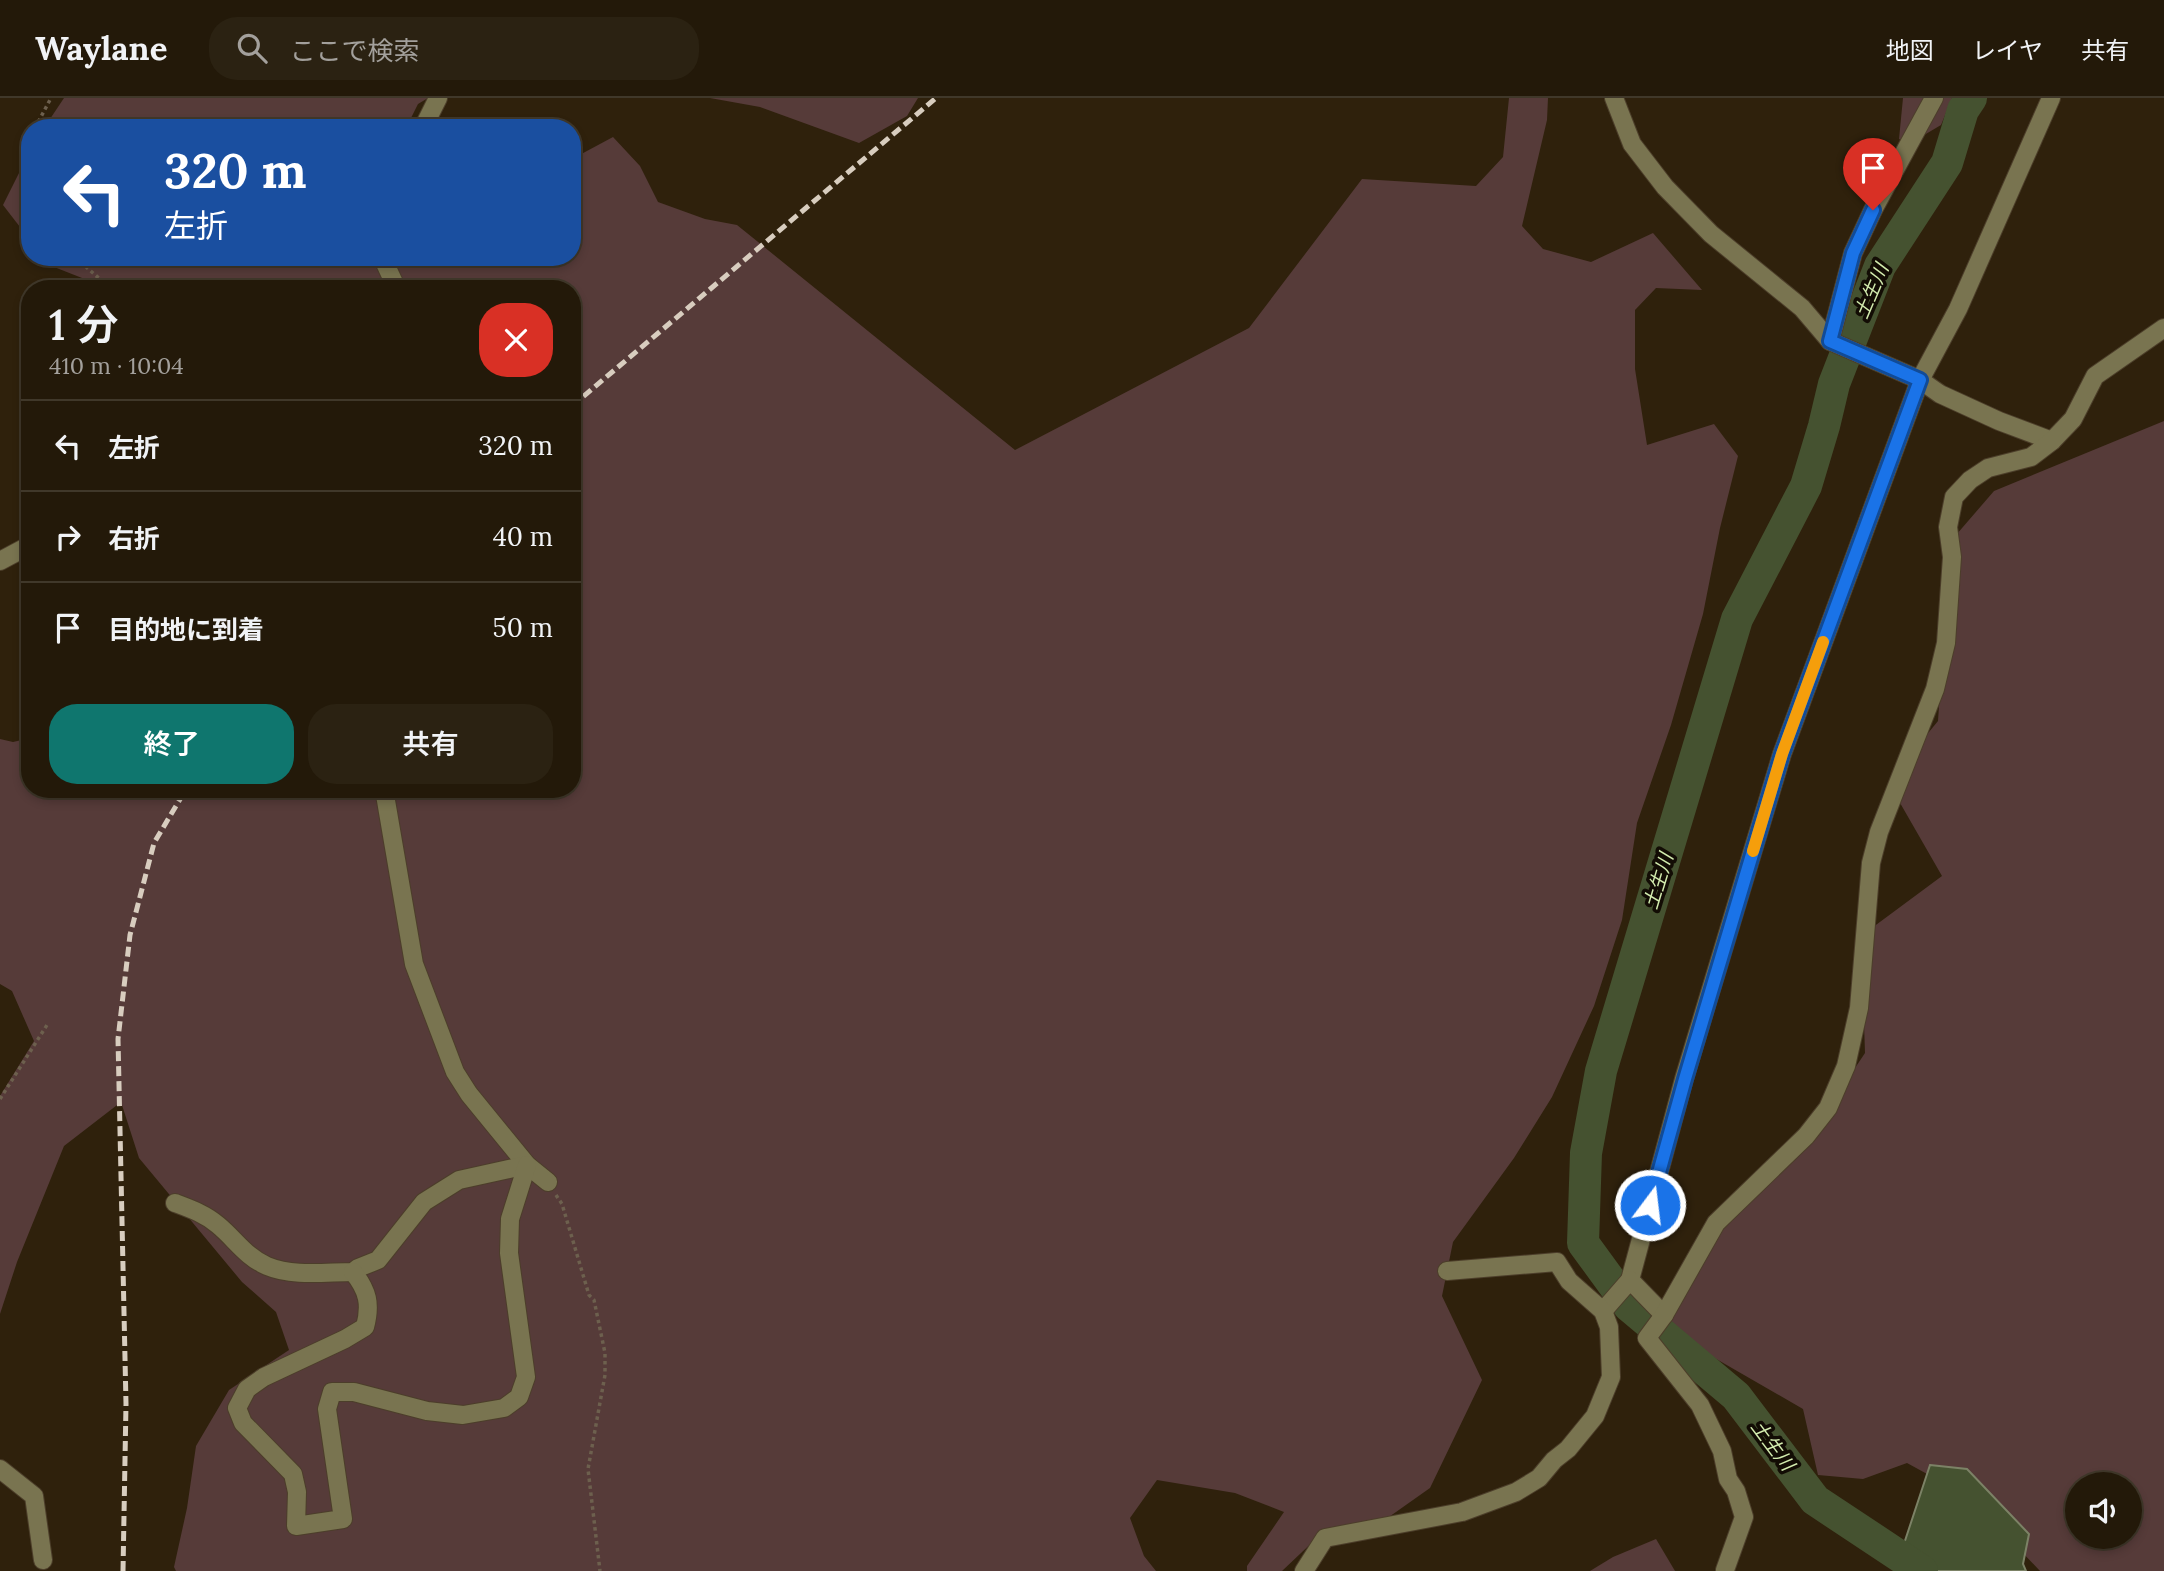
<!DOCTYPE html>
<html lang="ja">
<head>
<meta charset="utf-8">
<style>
	:root { --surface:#231909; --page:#2b2212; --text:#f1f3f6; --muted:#a3a09c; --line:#40382a; --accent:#0f766e }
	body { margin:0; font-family:Lora,"Noto Sans JP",serif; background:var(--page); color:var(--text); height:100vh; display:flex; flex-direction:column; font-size:26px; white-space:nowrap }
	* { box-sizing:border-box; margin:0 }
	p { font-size:23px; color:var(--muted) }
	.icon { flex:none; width:38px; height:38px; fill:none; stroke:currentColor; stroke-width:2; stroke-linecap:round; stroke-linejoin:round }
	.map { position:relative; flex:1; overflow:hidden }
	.details { position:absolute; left:21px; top:182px; width:560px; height:518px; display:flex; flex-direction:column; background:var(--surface); border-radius:28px; box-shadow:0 4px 10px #0003,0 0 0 2px var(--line) }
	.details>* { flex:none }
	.top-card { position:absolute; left:21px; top:21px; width:560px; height:147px; border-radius:28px; box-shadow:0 4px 10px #0003,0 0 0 2px var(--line); background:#1a4fa0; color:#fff; overflow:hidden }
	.controls { position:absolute; left:2065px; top:1374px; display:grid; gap:14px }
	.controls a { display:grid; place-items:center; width:77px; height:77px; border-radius:50%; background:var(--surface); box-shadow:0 4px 10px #0003,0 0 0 2px var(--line); font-size:35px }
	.pin { position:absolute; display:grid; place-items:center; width:60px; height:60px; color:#fff; margin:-72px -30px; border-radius:50% 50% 50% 0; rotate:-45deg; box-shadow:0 0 7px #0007 }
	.pin .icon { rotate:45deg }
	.me { position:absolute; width:77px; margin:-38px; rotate:15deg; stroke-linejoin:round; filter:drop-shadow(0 0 5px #0008) }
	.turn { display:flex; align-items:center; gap:24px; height:147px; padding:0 28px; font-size:32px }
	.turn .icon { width:91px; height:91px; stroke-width:2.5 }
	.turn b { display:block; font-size:49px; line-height:60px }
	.round { display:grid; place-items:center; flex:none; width:74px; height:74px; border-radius:28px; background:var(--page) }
	.summary { display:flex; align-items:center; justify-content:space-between; height:119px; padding:0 28px }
	h1 { font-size:42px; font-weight:600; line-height:52px }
	.cta { display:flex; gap:14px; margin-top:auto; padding:14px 28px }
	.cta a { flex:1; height:80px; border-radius:28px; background:var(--accent); color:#fff; font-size:28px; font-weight:600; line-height:80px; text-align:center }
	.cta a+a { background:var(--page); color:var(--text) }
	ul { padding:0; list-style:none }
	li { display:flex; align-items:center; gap:21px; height:91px; padding:0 28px; border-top:2px solid var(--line) }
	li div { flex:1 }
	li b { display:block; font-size:26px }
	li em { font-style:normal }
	header { display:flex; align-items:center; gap:42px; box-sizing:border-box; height:98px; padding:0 35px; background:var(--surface); border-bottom:2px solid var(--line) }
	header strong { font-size:33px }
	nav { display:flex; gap:38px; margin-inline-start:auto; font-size:24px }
	.search { width:490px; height:63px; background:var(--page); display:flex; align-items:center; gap:18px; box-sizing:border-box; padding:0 24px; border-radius:28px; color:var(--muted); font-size:26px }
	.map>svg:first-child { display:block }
</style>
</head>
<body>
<header>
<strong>Waylane</strong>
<div class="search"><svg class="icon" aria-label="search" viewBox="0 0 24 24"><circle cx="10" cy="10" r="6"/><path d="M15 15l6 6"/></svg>ここで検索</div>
<nav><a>地図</a><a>レイヤ</a><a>共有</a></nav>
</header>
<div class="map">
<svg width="2164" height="1473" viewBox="0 0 2164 1473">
	<rect width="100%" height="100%" fill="#2f210c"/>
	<!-- green -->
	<g fill="#563b39" fill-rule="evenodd">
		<polygon points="64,0 428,0 418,6 406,30 44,30"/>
		<polygon points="710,0 918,0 907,18 859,45 760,9"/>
		<polygon points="1509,0 1548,0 1547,22 1522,128 1543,151 1591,164 1653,135 1702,192 1656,190 1635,212 1635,271 1647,347 1714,326 1738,358 1720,430 1703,516 1671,627 1637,725 1622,822 1594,908 1552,999 1514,1060 1453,1144 1442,1198 1482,1282 1430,1390 1379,1426 1320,1437 1282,1473 1247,1473 1247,1468 1284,1414 1235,1395 1157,1382 1130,1420 1144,1458 1156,1473 176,1473 174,1469 187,1410 196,1348 229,1292 289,1252 276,1214 242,1184 139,1060 121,1004 64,1048 17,1164 0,1216 0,998 34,943 12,893 0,886 0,641 13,644 30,640 30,691 572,691 572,191 110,191 49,167 43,159 572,159 572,61 613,39 640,68 658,104 705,121 737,127 1015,352 1249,230 1362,81 1476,88 1503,59"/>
		<polygon points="1903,0 1952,0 1941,27 1909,46 1899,41"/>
		<polygon points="30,53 30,142 3,107"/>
		<path d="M2164,323V1473H2040L1971,1400L1907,1365L1863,1381L1818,1377L1803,1311L1666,1232L1690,1160L1809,1039L1865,955L1861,838L1942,778L1888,684L1938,623L1950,444L1994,393ZM2077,1386H2130V1438H2077Z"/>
		<polygon points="1656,1441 1675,1473 1590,1473 1613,1459"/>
	</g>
	<!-- water -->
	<polygon fill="#455230" stroke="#7c8266" stroke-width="2" points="1930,1367 1967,1371 2029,1436 2023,1466 2026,1473 1895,1473"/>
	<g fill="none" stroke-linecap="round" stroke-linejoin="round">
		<!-- river -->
		<polyline stroke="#455230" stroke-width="32" points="1922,1473 1815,1402 1736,1298 1629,1208 1583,1145 1586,1055 1601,973 1737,521 1806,388 1824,328 1834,286 1880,168 1947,65 1963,12 1971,0"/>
		<!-- minor casing -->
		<g stroke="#4c3e2a" stroke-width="20">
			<g id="minor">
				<polyline points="1614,0 1632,46 1665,89 1711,136 1802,210 1830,243 1920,282 1940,296 1999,323 2052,343"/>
				<polyline points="423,30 438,0"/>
				<polyline points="382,159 397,191"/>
				<polyline points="1830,243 1853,155 1873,112 1934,0"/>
				<polyline points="0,463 30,447"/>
				<polyline points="384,691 414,866 455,974 469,996 527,1067 548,1084"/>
				<path d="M175,1105C191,1111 205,1116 218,1127C235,1141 246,1159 267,1168C293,1179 326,1174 353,1174L358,1170L378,1162L424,1104L459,1082L527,1067"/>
				<path d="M353,1174C368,1193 371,1206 365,1229L345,1241L264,1279L247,1291L237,1310L243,1325L293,1376L297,1394L296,1428L343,1421L327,1311L332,1294H354L427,1313L463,1317L504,1310L519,1299L526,1279L509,1155L510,1121L527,1067"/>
				<polyline points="1630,1182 1684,981 1782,656 1920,282 1958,211 2051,0"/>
				<polyline points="1603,1213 1630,1182 1664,1217"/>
				<polyline points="0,1371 34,1398 43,1462"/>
				<polyline points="1725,1472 1744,1419 1736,1393 1728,1381 1722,1353 1700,1307 1647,1240 1664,1217 1716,1125 1806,1038 1828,1010 1846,968 1859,910 1871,765 1879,734 1935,591 1946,545 1952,459 1948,429 1954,399 1970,382 1988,370 2031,359 2052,343 2073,321 2095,278 2164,230"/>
				<polyline points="1304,1473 1325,1440 1462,1414 1516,1394 1539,1380 1554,1362 1568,1351 1595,1318 1611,1279 1609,1229 1603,1213 1569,1183 1557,1164 1447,1173"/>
			</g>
		</g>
		<!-- path -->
		<g stroke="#6d604e" stroke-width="3.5" stroke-dasharray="3.5 3.5" stroke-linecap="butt">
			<polyline points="35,30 51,0"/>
			<polyline points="30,42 23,64 30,100"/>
			<polyline points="75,159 111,191"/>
			<polyline points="0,1001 47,927"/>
			<polyline points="556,1097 562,1106 589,1197 594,1202 605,1255 605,1277 588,1371 600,1473"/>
		</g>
		<!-- minor -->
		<use href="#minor" stroke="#797450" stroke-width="18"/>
		<!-- rail -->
		<g stroke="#d8cdbf" stroke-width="5" stroke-dasharray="10 5" stroke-linecap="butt">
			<polyline points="572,308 936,0"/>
			<polyline points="123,1473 126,1306 118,941 130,837 154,745 186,691"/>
		</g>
	</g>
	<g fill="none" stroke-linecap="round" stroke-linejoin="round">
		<!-- route casing -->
		<g stroke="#114b97" stroke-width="18">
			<polyline id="route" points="1650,1107 1685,981 1782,656 1920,282 1830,243 1853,155 1873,112"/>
		</g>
		<!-- route -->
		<use href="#route" stroke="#1a73e8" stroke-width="12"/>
		<!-- slow -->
		<polyline stroke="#f59e0b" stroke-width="12" points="1753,753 1782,656 1823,544"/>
	</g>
	<g text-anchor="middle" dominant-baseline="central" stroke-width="7" stroke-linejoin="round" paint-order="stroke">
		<!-- water labels -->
		<g font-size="19" font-style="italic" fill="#d4edaf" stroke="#120c04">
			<text transform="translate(1871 193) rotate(-67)">土生川</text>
			<text transform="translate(1658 783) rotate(-73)">土生川</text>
			<text transform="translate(1773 1347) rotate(53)">土生川</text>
		</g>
	</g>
</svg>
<div class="controls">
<a><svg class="icon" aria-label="sound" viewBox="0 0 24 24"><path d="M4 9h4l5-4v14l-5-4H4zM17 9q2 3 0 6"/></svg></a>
</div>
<div class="pin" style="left:1873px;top:112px;background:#d93025"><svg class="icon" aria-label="arrive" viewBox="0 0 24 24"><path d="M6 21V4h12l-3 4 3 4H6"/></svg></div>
<svg class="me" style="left:1650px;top:1107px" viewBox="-20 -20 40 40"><circle r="17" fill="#1a73e8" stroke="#fff" stroke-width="3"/><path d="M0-11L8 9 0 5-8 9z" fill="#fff"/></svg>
<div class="top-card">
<div class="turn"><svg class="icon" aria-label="left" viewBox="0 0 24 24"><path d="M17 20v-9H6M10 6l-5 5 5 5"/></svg><div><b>320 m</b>左折</div></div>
</div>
<section class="details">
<div class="summary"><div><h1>1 分</h1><p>410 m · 10:04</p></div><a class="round" style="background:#d93025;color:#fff"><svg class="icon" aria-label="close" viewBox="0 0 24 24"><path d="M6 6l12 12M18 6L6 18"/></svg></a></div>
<ul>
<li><svg class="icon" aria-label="left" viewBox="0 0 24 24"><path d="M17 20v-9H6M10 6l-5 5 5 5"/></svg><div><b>左折</b></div><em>320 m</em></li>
<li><svg class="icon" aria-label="right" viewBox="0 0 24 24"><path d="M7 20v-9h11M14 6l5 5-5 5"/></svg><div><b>右折</b></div><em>40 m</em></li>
<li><svg class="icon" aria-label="arrive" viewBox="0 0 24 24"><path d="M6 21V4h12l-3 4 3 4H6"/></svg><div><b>目的地に到着</b></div><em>50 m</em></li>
</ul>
<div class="cta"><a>終了</a><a>共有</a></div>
</section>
</div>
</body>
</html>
